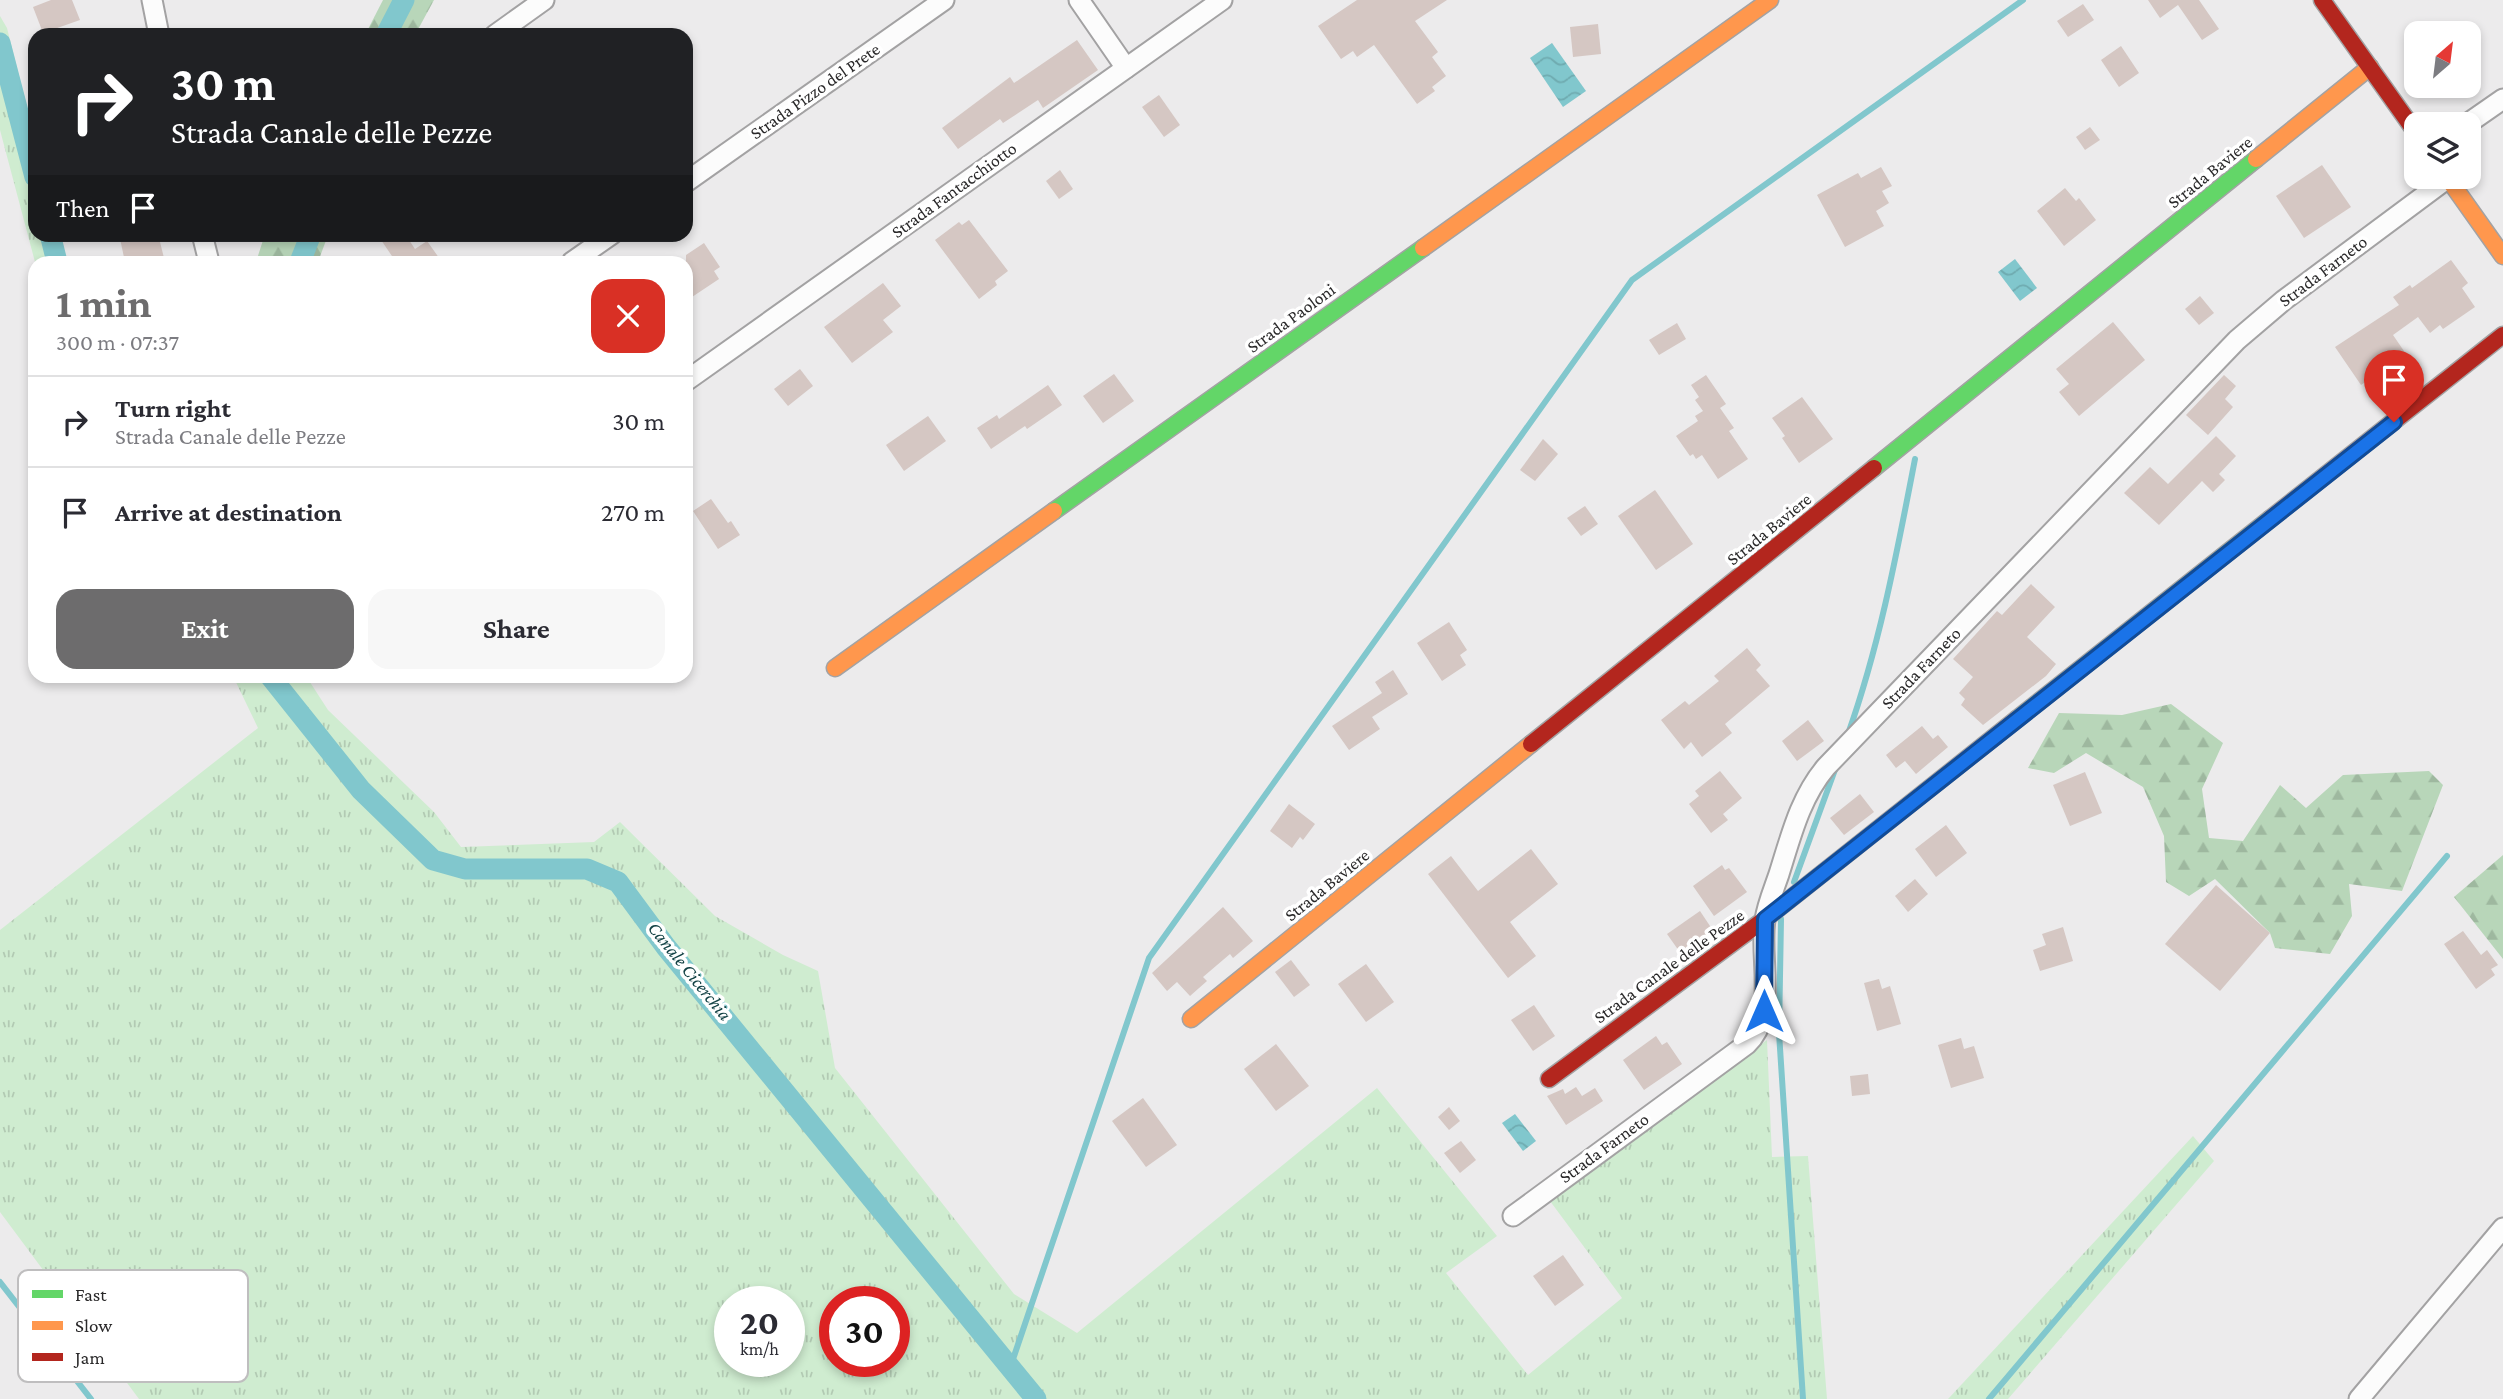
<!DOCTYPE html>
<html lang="en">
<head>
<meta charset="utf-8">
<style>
	:root { --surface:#fff; --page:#f7f7f7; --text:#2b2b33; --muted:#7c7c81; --line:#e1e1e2; --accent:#6d6c6d }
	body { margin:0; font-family:"Crimson Pro",serif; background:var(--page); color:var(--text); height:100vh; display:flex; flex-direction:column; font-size:26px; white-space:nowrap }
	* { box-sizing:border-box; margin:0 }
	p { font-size:23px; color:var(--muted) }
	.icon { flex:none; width:38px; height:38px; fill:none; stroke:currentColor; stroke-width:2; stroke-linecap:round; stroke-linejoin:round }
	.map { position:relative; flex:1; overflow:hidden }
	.sheet { position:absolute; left:28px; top:256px; width:665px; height:427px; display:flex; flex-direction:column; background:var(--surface); border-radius:21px; box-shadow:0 4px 10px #0003 }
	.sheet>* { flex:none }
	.top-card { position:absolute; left:28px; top:28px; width:665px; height:214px; border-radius:21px; box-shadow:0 4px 10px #0003; background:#202124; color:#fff; overflow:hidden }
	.needle { width:46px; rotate:28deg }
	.fabs { position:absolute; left:2404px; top:21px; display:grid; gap:14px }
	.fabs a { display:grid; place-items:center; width:77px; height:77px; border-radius:14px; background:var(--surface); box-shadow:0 4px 10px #0003; font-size:35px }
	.speed { position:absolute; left:714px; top:1286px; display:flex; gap:14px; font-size:35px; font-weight:700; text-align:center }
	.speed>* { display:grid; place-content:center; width:91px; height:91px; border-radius:50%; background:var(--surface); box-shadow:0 4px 10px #0003; line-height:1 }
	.speed small { font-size:18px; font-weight:400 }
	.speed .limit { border:10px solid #d22; background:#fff; color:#111 }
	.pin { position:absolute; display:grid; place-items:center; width:60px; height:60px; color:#fff; margin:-72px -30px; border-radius:50% 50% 50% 0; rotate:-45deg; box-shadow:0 0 7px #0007 }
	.pin .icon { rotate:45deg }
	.me { position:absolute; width:77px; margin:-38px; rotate:0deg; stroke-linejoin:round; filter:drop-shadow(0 0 5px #0008) }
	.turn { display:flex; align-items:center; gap:24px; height:147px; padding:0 28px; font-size:32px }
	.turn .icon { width:91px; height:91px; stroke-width:2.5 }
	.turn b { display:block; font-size:49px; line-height:60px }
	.then { display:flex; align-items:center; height:66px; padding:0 28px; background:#0003; gap:14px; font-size:26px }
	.round { display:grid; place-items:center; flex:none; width:74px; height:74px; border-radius:21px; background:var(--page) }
	.headline { display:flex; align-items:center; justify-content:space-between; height:119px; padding:0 28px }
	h1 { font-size:42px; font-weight:700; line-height:52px; color:var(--accent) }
	.primary-button { display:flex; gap:14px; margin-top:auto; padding:14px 28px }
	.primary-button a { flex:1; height:80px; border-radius:21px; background:var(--accent); color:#fff; font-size:28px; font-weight:700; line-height:80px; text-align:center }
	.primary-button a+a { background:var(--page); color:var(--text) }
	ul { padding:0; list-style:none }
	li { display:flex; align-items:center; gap:21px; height:91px; padding:0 28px; border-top:2px solid var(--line) }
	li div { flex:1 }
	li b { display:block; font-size:26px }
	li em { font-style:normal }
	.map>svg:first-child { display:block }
</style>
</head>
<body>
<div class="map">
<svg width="2503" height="1399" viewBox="0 0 2503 1399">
	<defs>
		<pattern id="grass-tufts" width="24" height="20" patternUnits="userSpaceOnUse" patternTransform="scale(1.75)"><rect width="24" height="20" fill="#cfecd0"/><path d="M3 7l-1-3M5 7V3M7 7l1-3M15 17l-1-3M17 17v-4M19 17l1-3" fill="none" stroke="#b2cab3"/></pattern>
		<pattern id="forest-firs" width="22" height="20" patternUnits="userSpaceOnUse" patternTransform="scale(1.75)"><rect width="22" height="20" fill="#b8d6b9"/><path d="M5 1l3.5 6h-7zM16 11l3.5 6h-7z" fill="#9eb89f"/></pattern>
		<pattern id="water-waves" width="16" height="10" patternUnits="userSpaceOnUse" patternTransform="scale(1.75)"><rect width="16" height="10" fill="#81c7cd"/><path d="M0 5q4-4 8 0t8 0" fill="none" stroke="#6fabb0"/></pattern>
	</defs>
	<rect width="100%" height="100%" fill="#ecebec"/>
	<!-- grass -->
	<g fill="url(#grass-tufts)" fill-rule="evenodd">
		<polygon points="0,16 7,28 35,139 35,234 59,235 67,262 35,262 0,130"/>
		<path d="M233,676H306L328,710L434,812L461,847L594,842L620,822L715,916L783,955L818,971L835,1068L1014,1294L1077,1333L1377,1088L1497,1236L1446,1273L1528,1375L1622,1298L1550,1201L1767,1040L1772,1157L1808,1156L1827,1399H139L0,1212V930L258,728ZM730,1302H789V1362H730ZM835,1302H894V1362H835Z"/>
		<polygon points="2193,1136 2214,1161 2008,1399 1948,1399"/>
	</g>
	<!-- forest -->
	<g fill="url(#forest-firs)">
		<polygon points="383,0 434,0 415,35 365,35"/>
		<polygon points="265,234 328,234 328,235 318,262 256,262"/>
		<polygon points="2171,704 2223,743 2202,789 2209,838 2243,841 2280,785 2306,808 2343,775 2429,771 2443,785 2402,891 2349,884 2352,916 2330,954 2275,948 2270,933 2215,879 2189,896 2166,882 2164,836 2143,787 2086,753 2054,773 2028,768 2059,713 2122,715"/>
		<polygon points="2503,855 2503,959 2454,897"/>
	</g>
	<!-- water -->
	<g fill="url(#water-waves)">
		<polygon points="1552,43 1586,91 1563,107 1530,58"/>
		<polygon points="2015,259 2037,288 2020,301 1998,272"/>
		<polygon points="1515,1114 1536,1141 1523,1151 1502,1123"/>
	</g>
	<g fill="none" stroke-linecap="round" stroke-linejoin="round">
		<!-- stream -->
		<g stroke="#81c7cd" stroke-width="6">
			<path d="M1848,734C1880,644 1897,552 1915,459"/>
			<polyline points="1794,882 1836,767"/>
			<polyline points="1781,919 1779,1033 1803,1399"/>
			<polyline points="0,1282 91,1399"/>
			<polyline points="1010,1368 1149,958 1632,280 2023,0"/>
			<polyline points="1989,1399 2447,856"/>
		</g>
		<!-- canal -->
		<g stroke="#81c7cd" stroke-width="21">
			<polyline points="386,35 404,0"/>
			<polyline points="0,43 35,177"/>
			<polyline points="50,234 57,262"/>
			<polyline points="300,262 311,234"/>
			<polyline points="270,676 361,790 433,860 465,869 587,869 618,882 666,947 1036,1399"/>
		</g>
	</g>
	<!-- building -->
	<g fill="#d5c7c3">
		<polygon points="51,0 72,0 80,20 43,33 33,7"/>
		<polygon points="1357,0 1447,0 1415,21 1438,52 1432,57 1446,76 1432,87 1435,91 1417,104 1374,45 1357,57 1353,51 1341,59 1318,26"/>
		<polygon points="2148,0 2199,0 2219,29 2202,40 2178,5 2160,18"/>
		<polygon points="2083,4 2094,20 2068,37 2057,21"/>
		<polygon points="1598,24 1601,54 1573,57 1570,27"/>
		<polygon points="1077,40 1098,70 1043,108 1038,100 1003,123 1000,119 958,149 942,128 1010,77 1014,83"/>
		<polygon points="2121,46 2139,73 2119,87 2101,60"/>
		<polygon points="1159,95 1180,125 1164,137 1142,107"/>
		<polygon points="2090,127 2100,140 2085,150 2076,137"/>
		<polygon points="2322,165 2351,207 2304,238 2276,196"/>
		<polygon points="1881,167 1892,186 1882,191 1889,203 1876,211 1884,226 1845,247 1817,195 1858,173 1861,178"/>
		<polygon points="1060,170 1073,189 1059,199 1046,181"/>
		<polygon points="2065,188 2076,201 2079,198 2096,220 2064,246 2037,211"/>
		<polygon points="969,220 1008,271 995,281 997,285 979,299 935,240 959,222 962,225"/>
		<polygon points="119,234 158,234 165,262 125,262"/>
		<polygon points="377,234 405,234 415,249 427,241 442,262 396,262"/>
		<polygon points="704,243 720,267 714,271 719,279 686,301 686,255"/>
		<polygon points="2451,260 2468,283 2462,288 2475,307 2443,329 2440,325 2430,333 2418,317 2393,335 2406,354 2361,385 2335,347 2399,305 2393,297 2410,285 2412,288"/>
		<polygon points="883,283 901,306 883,320 893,332 852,363 824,327"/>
		<polygon points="2200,296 2214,313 2199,325 2185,309"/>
		<polygon points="2113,322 2145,360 2079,416 2059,392 2069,384 2056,369"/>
		<polygon points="1677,323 1686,339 1659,355 1649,340"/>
		<polygon points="800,369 813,386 788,406 774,389"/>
		<polygon points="1114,374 1134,401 1103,423 1083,396"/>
		<polygon points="1706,375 1726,404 1720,408 1734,428 1729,431 1748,459 1718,479 1702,455 1696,459 1693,454 1690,456 1676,436 1698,421 1695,416 1703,411 1695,400 1699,397 1691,385"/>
		<polygon points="2224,375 2236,386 2225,399 2233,407 2208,435 2186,415"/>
		<polygon points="1048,385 1062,405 1027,429 1025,426 991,449 977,428 997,415 999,419"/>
		<polygon points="1802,397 1833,439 1799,463 1782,438 1785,436 1772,418"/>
		<polygon points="928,416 946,441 904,471 886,445"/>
		<polygon points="2216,436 2236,456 2219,474 2225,480 2213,492 2202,481 2159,525 2124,493 2150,467 2168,484"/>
		<polygon points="1543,439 1558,454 1535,481 1520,470"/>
		<polygon points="1655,490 1693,544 1656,570 1618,516"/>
		<polygon points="711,499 728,523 731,521 740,535 718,549 693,511"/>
		<polygon points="1585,506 1598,524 1581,536 1567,518"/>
		<polygon points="2031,584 2055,607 2027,637 2056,664 2046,676 1983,725 1961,705 1965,699 1959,693 1973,677 1953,659 1997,611 2002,615"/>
		<polygon points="1449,622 1467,650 1460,655 1466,665 1442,681 1417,643"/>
		<polygon points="1747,648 1761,665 1756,670 1770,686 1725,724 1732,733 1702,757 1691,742 1684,749 1661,720 1685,701 1689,705 1719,681 1714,676"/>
		<polygon points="1393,670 1408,694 1372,717 1380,729 1349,750 1332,726 1382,693 1375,682"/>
		<polygon points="1808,720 1824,741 1797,761 1782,741"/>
		<polygon points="1922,726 1933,739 1938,735 1948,747 1916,774 1905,761 1896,768 1886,755"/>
		<polygon points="1720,771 1742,798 1723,814 1728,820 1711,833 1689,804 1699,796 1695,791"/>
		<polygon points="2085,772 2102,813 2070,826 2053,785"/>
		<polygon points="1860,794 1874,812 1844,835 1830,818"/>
		<polygon points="1289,804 1315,824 1303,840 1300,837 1292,848 1270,831"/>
		<polygon points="1946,825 1967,853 1936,877 1915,849"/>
		<polygon points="1531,849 1558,884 1510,922 1536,956 1508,978 1428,874 1451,856 1478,891"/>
		<polygon points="1722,865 1725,870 1729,868 1747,892 1714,916 1693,886"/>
		<polygon points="1915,879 1928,894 1908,912 1895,896"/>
		<polygon points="2216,885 2270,933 2220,991 2165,944"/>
		<polygon points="1223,907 1253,941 1233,958 1230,954 1203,977 1207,981 1190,996 1177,982 1167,991 1152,973"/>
		<polygon points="1700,911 1716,935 1684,958 1667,934"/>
		<polygon points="2063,927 2073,961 2040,971 2033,950 2046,945 2042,934"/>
		<polygon points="2463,931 2481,955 2487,950 2498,965 2491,969 2495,975 2476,989 2444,944"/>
		<polygon points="1291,960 1310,985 1294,997 1275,972"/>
		<polygon points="1366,964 1394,1002 1366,1022 1338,984"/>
		<polygon points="1879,979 1882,989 1890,986 1901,1024 1877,1031 1864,983"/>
		<polygon points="1534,1005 1555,1036 1533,1051 1511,1020"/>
		<polygon points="1656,1036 1662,1045 1667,1042 1682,1064 1644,1090 1623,1060"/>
		<polygon points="1961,1038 1964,1049 1974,1046 1984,1078 1951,1088 1938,1045"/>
		<polygon points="1276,1044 1309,1086 1276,1111 1244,1069"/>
		<polygon points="1868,1074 1870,1094 1852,1096 1850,1076"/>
		<polygon points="1576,1087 1582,1096 1595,1088 1603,1101 1566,1125 1547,1096 1563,1089 1565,1094"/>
		<polygon points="1143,1098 1177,1145 1146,1167 1112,1121"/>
		<polygon points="1449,1107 1460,1121 1449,1130 1438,1117"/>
		<polygon points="1461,1141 1476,1160 1460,1173 1444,1153"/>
		<polygon points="1563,1255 1584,1285 1555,1306 1533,1276"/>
	</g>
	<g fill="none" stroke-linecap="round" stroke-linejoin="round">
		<!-- street casing -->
		<g stroke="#a3a2a3" stroke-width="23">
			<g id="street">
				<polyline points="152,0 159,35"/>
				<polyline points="1079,0 1126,68"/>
				<polyline points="495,35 544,0"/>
				<polyline points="2467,124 2503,99"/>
				<polyline points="686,182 944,0"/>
				<polyline points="202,234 209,262"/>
				<polyline points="572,262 612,234"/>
				<polyline points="686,381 1222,0"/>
				<path d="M1513,1216L1747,1044C1778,1014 1759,959 1765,920C1767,905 1774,889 1779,874C1791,836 1800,798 1826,767L2237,340L2284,300L2448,178"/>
				<polyline points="2359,1399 2503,1228"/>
			</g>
		</g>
		<!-- fast casing -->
		<g stroke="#a3a2a3" stroke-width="19">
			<g id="fast">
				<polyline points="1874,468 2256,159"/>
				<polyline points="1054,511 1423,248"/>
				<polyline points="2017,719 2270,519"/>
			</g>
		</g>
		<!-- slow casing -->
		<g stroke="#a3a2a3" stroke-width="19">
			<g id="slow">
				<polyline points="2256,159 2370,67"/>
				<polyline points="2447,177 2503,256"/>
				<polyline points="1423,248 1770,0"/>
				<polyline points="835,668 1054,511"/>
				<polyline points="1191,1019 1531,744"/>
			</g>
		</g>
		<!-- jam casing -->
		<g stroke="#a3a2a3" stroke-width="19">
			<g id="jam">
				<polyline points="2322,0 2417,134"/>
				<polyline points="2270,519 2503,335"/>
				<polyline points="1531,744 1874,468"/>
				<polyline points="1549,1079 1765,919 2017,719"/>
			</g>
		</g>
		<!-- street -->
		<use href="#street" stroke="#fcfcfc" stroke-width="19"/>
		<!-- fast -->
		<use href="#fast" stroke="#63d668" stroke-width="16"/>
		<!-- slow -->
		<use href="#slow" stroke="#ff974d" stroke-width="16"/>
		<!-- jam -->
		<use href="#jam" stroke="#b3261e" stroke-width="16"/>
	</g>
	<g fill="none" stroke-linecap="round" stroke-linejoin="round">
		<!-- route casing -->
		<g stroke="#114b97" stroke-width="18">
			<polyline id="route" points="1764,1011 1765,919 2394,422"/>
		</g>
		<!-- route -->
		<use href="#route" stroke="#1a73e8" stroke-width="12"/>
	</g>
	<g text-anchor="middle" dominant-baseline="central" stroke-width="7" stroke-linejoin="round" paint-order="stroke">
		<!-- street labels -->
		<g font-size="18" fill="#292829" stroke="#fff">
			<text transform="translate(815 91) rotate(-35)">Strada Pizzo del Prete</text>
			<text transform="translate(2210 172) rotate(-39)">Strada Baviere</text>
			<text transform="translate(954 190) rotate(-36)">Strada Fantacchiotto</text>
			<text transform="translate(2323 271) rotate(-37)">Strada Farneto</text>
			<text transform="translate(1291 318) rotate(-36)">Strada Paoloni</text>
			<text transform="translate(1769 529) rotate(-39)">Strada Baviere</text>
			<text transform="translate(1921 668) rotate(-46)">Strada Farneto</text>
			<text transform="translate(1327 885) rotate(-39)">Strada Baviere</text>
			<text transform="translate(1669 966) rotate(-36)">Strada Canale delle Pezze</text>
			<text transform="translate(1604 1148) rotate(-36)">Strada Farneto</text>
		</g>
		<!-- water labels -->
		<g font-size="19" font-style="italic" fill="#134245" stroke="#fff">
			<text transform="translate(690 971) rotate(51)">Canale Cicerchia</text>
		</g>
	</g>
	<!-- legend -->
	<rect x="18" y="1270" width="230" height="112" rx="10" fill="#fff" stroke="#bfbebf" stroke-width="2"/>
	<rect x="32" y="1290" width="31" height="8" fill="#63d668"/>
	<rect x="32" y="1321" width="31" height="9" fill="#ff974d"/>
	<rect x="32" y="1353" width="31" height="8" fill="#b3261e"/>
	<g font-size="19" fill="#292829">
		<text x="75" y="1301">Fast</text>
		<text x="75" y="1332">Slow</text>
		<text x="75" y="1364">Jam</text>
	</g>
</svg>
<div class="fabs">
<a><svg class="needle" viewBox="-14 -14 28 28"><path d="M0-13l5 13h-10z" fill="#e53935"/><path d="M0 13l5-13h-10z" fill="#7c7c81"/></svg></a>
<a><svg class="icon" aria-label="layers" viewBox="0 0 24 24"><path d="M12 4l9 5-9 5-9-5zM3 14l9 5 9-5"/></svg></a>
</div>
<div class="speed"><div>20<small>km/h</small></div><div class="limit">30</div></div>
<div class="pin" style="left:2394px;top:422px;background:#d93025"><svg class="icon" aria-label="arrive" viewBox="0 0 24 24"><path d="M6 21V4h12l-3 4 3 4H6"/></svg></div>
<svg class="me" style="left:1764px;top:1011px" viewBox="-20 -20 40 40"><path d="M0-17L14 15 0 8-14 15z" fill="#1a73e8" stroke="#fff" stroke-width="4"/></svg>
<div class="top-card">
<div class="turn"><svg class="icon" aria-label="right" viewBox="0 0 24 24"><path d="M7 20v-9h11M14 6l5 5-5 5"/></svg><div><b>30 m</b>Strada Canale delle Pezze</div></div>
<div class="then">Then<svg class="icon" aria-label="arrive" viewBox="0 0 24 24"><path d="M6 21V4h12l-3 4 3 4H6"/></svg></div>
</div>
<section class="sheet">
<div class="headline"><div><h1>1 min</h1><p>300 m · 07:37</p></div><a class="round" style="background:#d93025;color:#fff"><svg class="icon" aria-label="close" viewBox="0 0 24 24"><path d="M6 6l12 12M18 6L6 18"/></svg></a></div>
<ul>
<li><svg class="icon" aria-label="right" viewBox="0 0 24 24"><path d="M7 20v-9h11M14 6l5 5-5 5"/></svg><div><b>Turn right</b><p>Strada Canale delle Pezze</p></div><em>30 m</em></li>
<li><svg class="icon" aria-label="arrive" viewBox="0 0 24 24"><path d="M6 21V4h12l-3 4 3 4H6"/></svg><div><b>Arrive at destination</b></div><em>270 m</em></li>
</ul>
<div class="primary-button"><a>Exit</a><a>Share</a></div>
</section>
</div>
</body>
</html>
